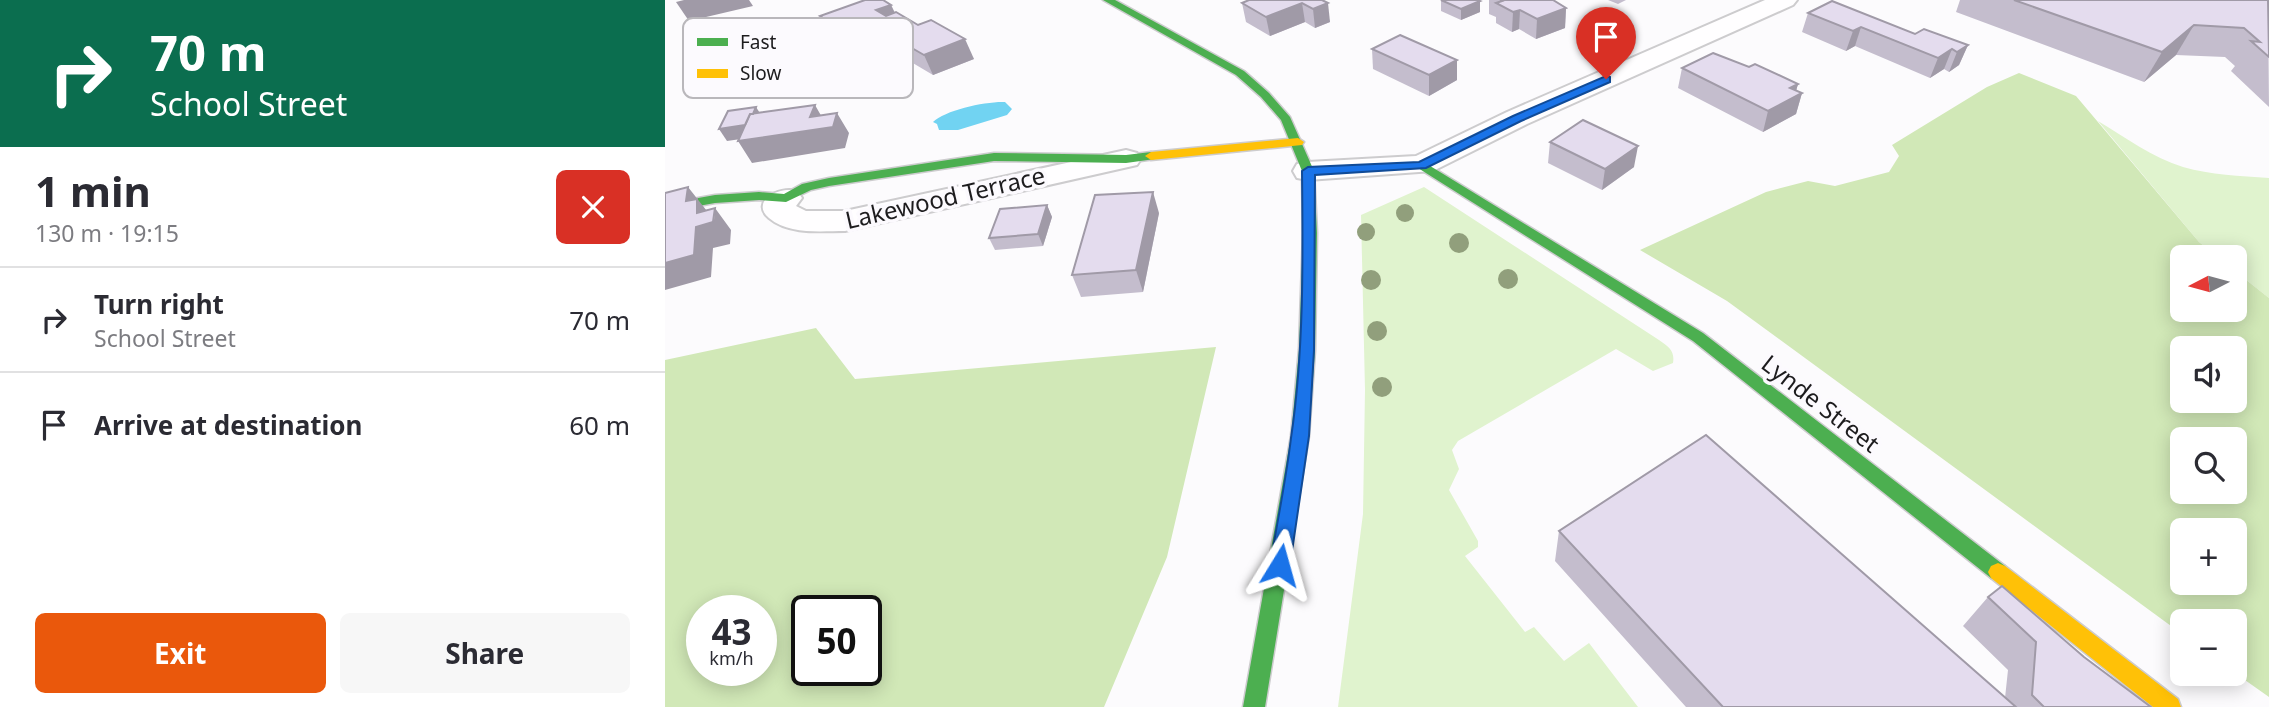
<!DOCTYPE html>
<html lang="en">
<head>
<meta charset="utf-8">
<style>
	:root { --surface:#fff; --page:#f7f7f7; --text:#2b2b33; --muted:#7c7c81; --line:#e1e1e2; --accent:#ea580c }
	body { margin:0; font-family:"Noto Sans",sans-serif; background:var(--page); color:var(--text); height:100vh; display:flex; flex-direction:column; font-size:26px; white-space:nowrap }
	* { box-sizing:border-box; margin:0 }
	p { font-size:23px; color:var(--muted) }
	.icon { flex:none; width:38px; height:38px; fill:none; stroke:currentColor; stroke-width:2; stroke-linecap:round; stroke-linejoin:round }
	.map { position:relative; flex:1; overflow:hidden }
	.sheet { display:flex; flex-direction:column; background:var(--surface); width:665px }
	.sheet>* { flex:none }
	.guide { background:#0b6e4f; color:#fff; overflow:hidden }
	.needle { width:46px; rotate:264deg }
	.tools { position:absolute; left:1505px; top:245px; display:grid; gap:14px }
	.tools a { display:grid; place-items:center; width:77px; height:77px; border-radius:10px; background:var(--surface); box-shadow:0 4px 18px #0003; font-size:35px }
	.speed { position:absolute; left:21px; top:595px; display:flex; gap:14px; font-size:35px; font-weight:700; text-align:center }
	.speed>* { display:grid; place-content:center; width:91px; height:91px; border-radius:50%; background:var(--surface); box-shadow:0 4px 18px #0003; line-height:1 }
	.speed small { font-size:18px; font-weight:400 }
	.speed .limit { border:4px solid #111; border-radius:10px; background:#fff; color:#111 }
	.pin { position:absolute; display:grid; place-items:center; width:60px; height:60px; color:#fff; margin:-72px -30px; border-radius:50% 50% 50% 0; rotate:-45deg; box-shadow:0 0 7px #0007 }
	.pin .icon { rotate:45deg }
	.me { position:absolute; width:77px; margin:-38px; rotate:8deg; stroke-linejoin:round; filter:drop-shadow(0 0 5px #0008) }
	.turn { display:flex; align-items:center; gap:24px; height:147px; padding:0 35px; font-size:32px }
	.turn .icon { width:91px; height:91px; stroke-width:2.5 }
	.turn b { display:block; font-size:49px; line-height:60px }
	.round { display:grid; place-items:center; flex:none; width:74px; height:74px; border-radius:10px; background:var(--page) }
	.overview { display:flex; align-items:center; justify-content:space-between; height:119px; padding:0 35px }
	h1 { font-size:42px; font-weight:700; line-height:52px }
	.action { display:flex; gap:14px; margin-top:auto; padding:14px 35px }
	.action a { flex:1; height:80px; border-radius:10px; background:var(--accent); color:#fff; font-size:28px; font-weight:700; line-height:80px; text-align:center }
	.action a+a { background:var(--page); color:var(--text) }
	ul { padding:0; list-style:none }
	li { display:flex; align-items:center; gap:21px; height:105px; padding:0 35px; border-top:2px solid var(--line) }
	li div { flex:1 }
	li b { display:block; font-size:26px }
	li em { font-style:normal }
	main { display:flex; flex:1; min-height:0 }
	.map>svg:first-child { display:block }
</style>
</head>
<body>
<main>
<section class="sheet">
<div class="guide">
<div class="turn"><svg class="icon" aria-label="right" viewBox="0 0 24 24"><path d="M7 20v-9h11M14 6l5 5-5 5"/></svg><div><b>70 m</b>School Street</div></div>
</div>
<div class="overview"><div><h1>1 min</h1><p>130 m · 19:15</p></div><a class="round" style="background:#d93025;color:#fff"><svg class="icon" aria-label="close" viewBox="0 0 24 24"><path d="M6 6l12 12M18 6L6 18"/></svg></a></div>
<ul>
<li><svg class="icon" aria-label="right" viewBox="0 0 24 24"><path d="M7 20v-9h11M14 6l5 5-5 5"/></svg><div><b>Turn right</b><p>School Street</p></div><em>70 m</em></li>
<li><svg class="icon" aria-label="arrive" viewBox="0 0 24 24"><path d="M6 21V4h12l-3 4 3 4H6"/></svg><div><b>Arrive at destination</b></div><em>60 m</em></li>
</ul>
<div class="action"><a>Exit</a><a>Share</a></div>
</section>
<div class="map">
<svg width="1604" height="707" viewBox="0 0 1604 707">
	<rect width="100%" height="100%" fill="#fcfbfd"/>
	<!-- green -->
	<g fill="#e0f3ce">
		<path d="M1433,121C1460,137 1488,158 1518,167C1546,175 1575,176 1604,178V298L1570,271V257H1553L1534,242Z"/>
		<path d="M759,187L994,340C1004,347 1010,351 1008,363L988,371L951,349L793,441L787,450L794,469L784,490L813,541V547L800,556L860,632L869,627L899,661L924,643L973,707H673L698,514L700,390L696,215Z"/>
	</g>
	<!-- forest -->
	<g fill="#d1e8b7" fill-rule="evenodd">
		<path d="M1354,73L1411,96L1534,242L1553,257H1517V310H1570V271L1604,298V697L1570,673V621H1517V634L1062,301L975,250L1101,192L1143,181L1170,186L1224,172L1234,156L1227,145L1322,87ZM1517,348H1570V401H1517ZM1517,439H1570V492H1517ZM1517,530H1570V583H1517Z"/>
		<path d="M151,328L190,379L551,347L502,557L439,707H0V360ZM37,611H96V670H37ZM142,611H201V670H142Z"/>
	</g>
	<!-- water -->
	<path fill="#71d3f2" d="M340,102L347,109L342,115L293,130H274L272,124L268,122C280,110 322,101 340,102Z"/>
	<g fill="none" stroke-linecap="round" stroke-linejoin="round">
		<!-- street casing -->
		<g stroke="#cdccce" stroke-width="4">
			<g id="street">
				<polygon points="1100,0 1132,0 1128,5 862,124 768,171 643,180 632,178 628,171 632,164 643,162 751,156 842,112"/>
				<path d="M461,150L472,153L476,159L472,165L180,231C156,231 124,235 104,218C85,202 113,186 132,191L137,198L131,206L141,211H180Z"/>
			</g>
		</g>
		<!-- fast casing -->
		<g stroke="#cdccce" stroke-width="3">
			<g id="fast">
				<polygon points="438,0 450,0 579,71 604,93 625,117 649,171 652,233 650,350 644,436 600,707 578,707 626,436 634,350 638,233 637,171 616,120 596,97 571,75"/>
				<polygon points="486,152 492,156 490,159 461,163 329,161 164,186 146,190 121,202 94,200 50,203 0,212 0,204 50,195 94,192 119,194 137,184 164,178 329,153 461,155"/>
				<polygon points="757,161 1038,333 1340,566 1343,572 1340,578 1333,581 1326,578 1028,341 753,168 751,165"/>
			</g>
		</g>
		<!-- slow casing -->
		<g stroke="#cdccce" stroke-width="3">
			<g id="slow">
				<polygon points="633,138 639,142 637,145 486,160 480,156 486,152"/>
				<polygon points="1333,563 1340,566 1513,699 1516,707 1488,707 1326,578 1323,572 1326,566"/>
			</g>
		</g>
		<!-- street -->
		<use href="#street" fill="#fffeff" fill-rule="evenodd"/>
		<!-- fast -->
		<use href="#fast" fill="#4caf50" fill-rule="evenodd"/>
		<!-- slow -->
		<use href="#slow" fill="#ffc107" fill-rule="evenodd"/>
	</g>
	<!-- trees -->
	<g fill="#919f7c">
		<circle cx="740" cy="213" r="9"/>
		<circle cx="701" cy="232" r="9"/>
		<circle cx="794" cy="243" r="10"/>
		<circle cx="843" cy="279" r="10"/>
		<circle cx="706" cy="280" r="10"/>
		<circle cx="712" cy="331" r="10"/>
		<circle cx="717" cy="387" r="10"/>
	</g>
	<!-- wall -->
	<g fill="#c4bdcd">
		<polygon points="657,0 665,22 650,28 640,22 605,36 581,22 577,3"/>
		<polygon points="776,0 815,1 815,12 796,20 776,11"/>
		<polygon points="824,0 888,0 901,8 900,28 871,39 854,29 847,32 831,23 831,17 824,14"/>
		<polygon points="943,0 961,0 953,4"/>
		<polygon points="1295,0 1603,0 1604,107 1566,71 1570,66 1560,57 1511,55 1479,82 1291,12"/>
		<polygon points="226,5 230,13 309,59 268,75 236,56 224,61 193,41 182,45 166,35 155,16"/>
		<polygon points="1143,13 1250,34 1303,45 1294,65 1284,72 1279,69 1265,78 1190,46 1181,51 1137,32"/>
		<polygon points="707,49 792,60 792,80 764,96 708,69"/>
		<polygon points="1084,67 1133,84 1131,91 1137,93 1131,114 1098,132 1013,88 1017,68"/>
		<polygon points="885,142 969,167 937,190 883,163"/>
		<polygon points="382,205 387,217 378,246 330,250 324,238"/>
		<polygon points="494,213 478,292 416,297 407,275"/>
		<polygon points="894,531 1340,698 1343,670 1298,626 1323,597 1419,657 1486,707 1021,707 890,561"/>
	</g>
	<!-- shaded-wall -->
	<g fill="#a09aa7">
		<polygon points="19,0 84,0 88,6 24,21 11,2"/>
		<polygon points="815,1 815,12 796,20 796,9"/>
		<polygon points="637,3 640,22 605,36 601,17"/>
		<polygon points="663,3 665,22 650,28 648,9"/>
		<polygon points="226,5 235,24 211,10"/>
		<polygon points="901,8 900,28 871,39 872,19"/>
		<polygon points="855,10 854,29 847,32 848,12"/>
		<polygon points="183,22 193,41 182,45 171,26"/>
		<polygon points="1529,25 1511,55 1479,82 1497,52"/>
		<polygon points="1196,27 1190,46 1181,51 1188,31"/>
		<polygon points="226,36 236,56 224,61 214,41"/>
		<polygon points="300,39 309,59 268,75 259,55"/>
		<polygon points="1303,45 1294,65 1284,72 1292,52"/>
		<polygon points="1287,49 1279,69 1265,78 1273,58"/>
		<polygon points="792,60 792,80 764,96 764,75"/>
		<polygon points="1133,84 1129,98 1137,93 1131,114 1098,132 1103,111 1125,88"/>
		<polygon points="150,105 162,126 172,113 184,133 180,148 87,163 73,141 145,117"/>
		<polygon points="91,107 98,118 90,137 62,141 54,129"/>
		<polygon points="973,146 969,167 937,190 940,169"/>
		<polygon points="23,187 49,220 50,208 66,230 65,244 48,248 46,277 0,290 0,263 21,201"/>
		<polygon points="488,192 494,213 478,292 471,270"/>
		<polygon points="382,205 387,217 378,246 373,234"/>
	</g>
	<!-- building -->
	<g fill="#e4dcee" stroke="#a09aa7" stroke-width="2">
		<polygon points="200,0 218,0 226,5 211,10 221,16 231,12 253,25 266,20 300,39 259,55 226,36 214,41 183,22 171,26 155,16"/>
		<polygon points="584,0 657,0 663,3 648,9 637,3 601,17 577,3"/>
		<polygon points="776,0 812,0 815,1 796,9"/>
		<polygon points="835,0 888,0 901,8 872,19 855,10 848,12 831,3 837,1"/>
		<polygon points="1349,0 1603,0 1604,57 1586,41 1595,42 1579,28 1529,25 1497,52"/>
		<polygon points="1167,1 1250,34 1259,29 1303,45 1292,52 1287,49 1273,58 1196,27 1188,31 1143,13"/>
		<polygon points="735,35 792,60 764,75 707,49"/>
		<polygon points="1048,53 1084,67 1090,64 1133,84 1125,88 1137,93 1103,111 1017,68"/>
		<polygon points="150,105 145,117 172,113 168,127 73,141 85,114"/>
		<polygon points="91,107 88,114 85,114 80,125 54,129 63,111"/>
		<polygon points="918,120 973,146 940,169 885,142"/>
		<polygon points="23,187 21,201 32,199 32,213 50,208 48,222 31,227 29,255 0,263 0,193"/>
		<polygon points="488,192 471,270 407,275 430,195"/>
		<polygon points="382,205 373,234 324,238 335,209"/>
		<polygon points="1041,435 1351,707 1058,707 894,531"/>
		<polygon points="1337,586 1419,657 1486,707 1379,707 1367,695 1371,642 1323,597"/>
	</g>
	<!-- route -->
	<path fill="#1a73e8" stroke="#114b97" stroke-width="2" d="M941,76L945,77V82L856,121L761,168L650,175L649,350L644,436L625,565L622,571L615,573L608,571L605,565C612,523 621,480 626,438C639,351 638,259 637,171L643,167L754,162L848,116Z"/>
	<g text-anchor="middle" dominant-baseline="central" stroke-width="7" stroke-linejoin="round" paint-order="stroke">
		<!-- street labels -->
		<g font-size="24" fill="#1d1c1e" stroke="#fcfafe">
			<text transform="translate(280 197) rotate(-13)">Lakewood Terrace</text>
			<text transform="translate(1156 403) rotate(38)">Lynde Street</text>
		</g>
	</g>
	<!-- legend -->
	<rect x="18" y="18" width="230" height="80" rx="10" fill="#fcfafe" stroke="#b9b7bb" stroke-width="2"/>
	<rect x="32" y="38" width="31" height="8" fill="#4caf50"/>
	<rect x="32" y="69" width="31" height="9" fill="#ffc107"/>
	<g font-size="19" fill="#1d1c1e">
		<text x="75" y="49">Fast</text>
		<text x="75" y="80">Slow</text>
	</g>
</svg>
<div class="tools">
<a><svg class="needle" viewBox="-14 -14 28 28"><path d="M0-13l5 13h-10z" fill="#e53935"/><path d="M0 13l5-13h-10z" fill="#7c7c81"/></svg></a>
<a><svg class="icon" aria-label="sound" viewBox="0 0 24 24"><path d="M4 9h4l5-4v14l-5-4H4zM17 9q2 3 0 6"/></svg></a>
<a><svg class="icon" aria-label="search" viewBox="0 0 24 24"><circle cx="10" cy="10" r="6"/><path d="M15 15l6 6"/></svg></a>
<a>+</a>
<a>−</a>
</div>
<div class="speed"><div>43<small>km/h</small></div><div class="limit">50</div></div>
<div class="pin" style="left:941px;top:79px;background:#d93025"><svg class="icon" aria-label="arrive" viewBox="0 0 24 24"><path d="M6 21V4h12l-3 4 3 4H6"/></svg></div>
<svg class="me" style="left:615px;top:565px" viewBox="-20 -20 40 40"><path d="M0-17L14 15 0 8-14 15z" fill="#1a73e8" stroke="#fff" stroke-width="4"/></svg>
</div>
</main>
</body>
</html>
